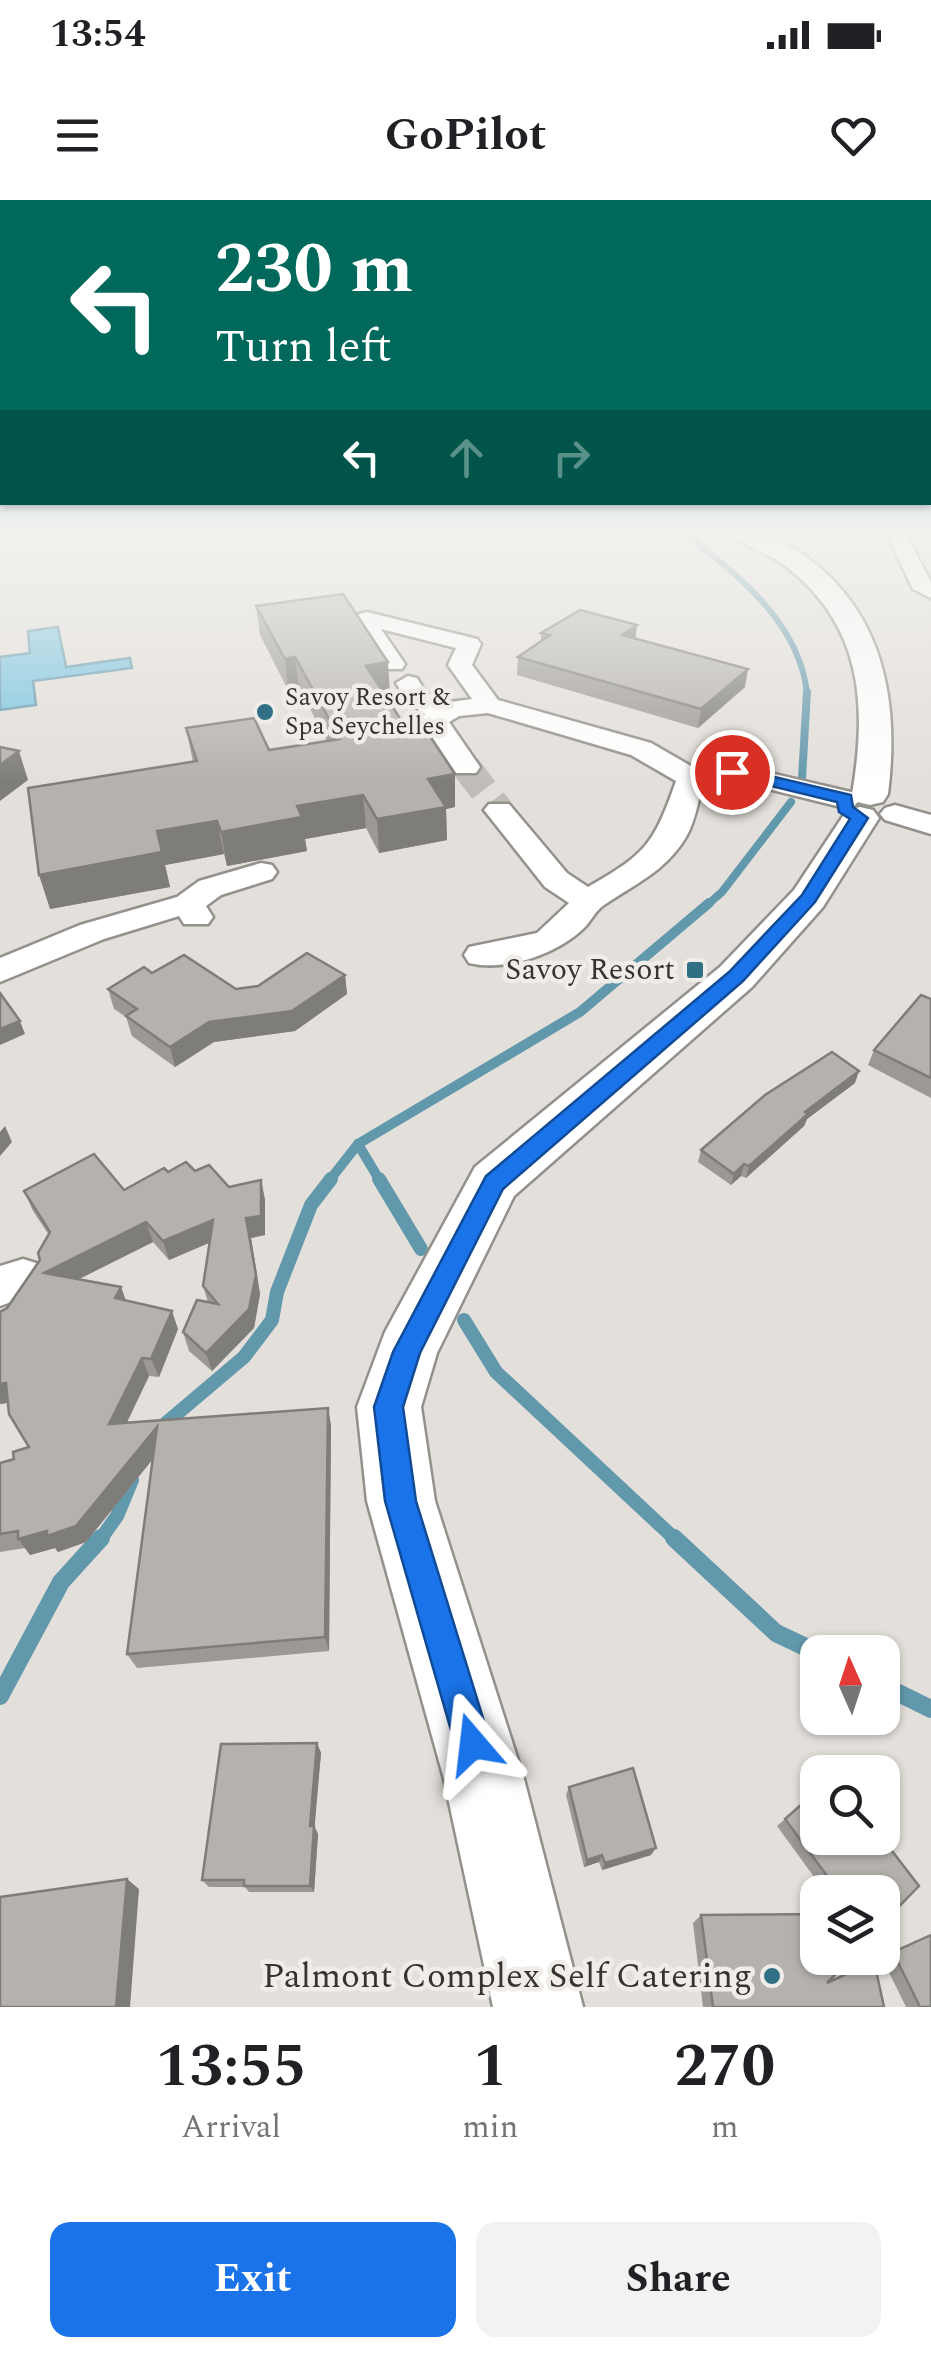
<!DOCTYPE html>
<html lang="en">
<head>
<meta charset="utf-8">
<style>
	:root { --surface:#fff; --page:#f2f2f2; --text:#202124; --muted:#757577; --accent:#1a73e8 }
	body { margin:0; font-family:Spectral,serif; background:var(--page); color:var(--text); height:100vh; display:flex; flex-direction:column; font-size:38px; white-space:nowrap }
	* { box-sizing:border-box; margin:0 }
	p { font-size:32px; color:var(--muted) }
	.icon { flex:none; width:55px; height:55px; fill:none; stroke:currentColor; stroke-width:2; stroke-linecap:round; stroke-linejoin:round }
	.map { position:relative; height:1807px; overflow:hidden }
	.side { display:flex; flex-direction:column; background:var(--surface); flex:1 }
	.side>* { flex:none }
	.banner { position:absolute; left:0px; top:0px; width:932px; height:305px; box-shadow:0 2px 8px #0004; background:#00695c; color:#fff; overflow:hidden }
	.needle { width:65px; rotate:357deg }
	.fabs { position:absolute; left:800px; top:1435px; display:grid; gap:20px }
	.fabs a { display:grid; place-items:center; width:100px; height:100px; border-radius:20px; background:var(--surface); box-shadow:0 2px 8px #0004; font-size:50px }
	.pin { position:absolute; display:grid; place-items:center; width:85px; height:85px; color:#fff; margin:-42px; border:5px solid #fff; border-radius:50%; box-shadow:0 2px 10px #0007 }
	.me { position:absolute; width:110px; margin:-55px; rotate:343deg; stroke-linejoin:round; filter:drop-shadow(0 0 8px #0008) }
	.turn { display:flex; align-items:center; gap:35px; height:210px; padding:0 50px; font-size:45px }
	.turn .icon { width:130px; height:130px; stroke-width:2.5 }
	.turn b { display:block; font-size:70px; line-height:85px }
	.lanes { display:flex; align-items:center; height:95px; padding:0 50px; background:#0003; justify-content:center; gap:50px; direction:ltr }
	.lanes .off { opacity:.35 }
	.eta { display:flex; justify-content:space-evenly; align-items:center; height:170px; text-align:center }
	.eta b { font-size:60px; font-weight:700; line-height:70px }
	.cta { display:flex; gap:20px; margin-top:auto; padding:20px 50px }
	.cta a { flex:1; height:115px; border-radius:20px; background:var(--accent); color:#fff; font-size:40px; font-weight:700; line-height:115px; text-align:center }
	.cta a+a { background:var(--page); color:var(--text) }
	.status { display:flex; justify-content:space-between; align-items:center; height:70px; padding:0 50px; background:var(--surface); direction:ltr }
	.status svg { height:28px; fill:currentColor }
	header { display:flex; justify-content:space-between; align-items:center; height:130px; padding:0 50px; background:var(--surface); font-size:45px; font-weight:700 }
	.map>svg:first-child { display:block }
</style>
</head>
<body>
<div class="status"><b>13:54</b><svg viewBox="0 0 49 12"><path d="M0 12V9h3v3zM5 12V6h3v6zM10 12V3h3v9zM15 12V0h3v12zM26 1h20v11H26zM47 4h2v5h-2z"/></svg></div>
<header><svg class="icon" aria-label="menu" viewBox="0 0 24 24"><path d="M4 6h16M4 12h16M4 18h16"/></svg>GoPilot<svg class="icon" aria-label="heart" viewBox="0 0 24 24"><path d="M12 20l-8-8c-3-5 5-10 8-4 3-6 11-1 8 4z"/></svg></header>
<div class="map">
<svg width="931" height="1807" viewBox="0 0 931 1807">
	<rect width="100%" height="100%" fill="#e3dfda"/>
	<!-- water -->
	<polygon fill="#76c3e0" stroke="#6298ac" stroke-width="2.5" points="58,427 66,467 130,458 132,468 33,481 36,505 0,510 0,457 30,453 28,431"/>
	<g fill="none" stroke-linecap="round" stroke-linejoin="round">
		<!-- stream-far4 -->
		<path stroke="#6298ac" stroke-width="6" d="M681,331C735,373 800,421 807,494"/>
		<!-- stream-far3 -->
		<g stroke="#6298ac" stroke-width="8">
			<polyline points="802,578 807,492"/>
			<polyline points="706,706 722,692 791,602"/>
		</g>
		<!-- stream-far2 -->
		<g stroke="#6298ac" stroke-width="10">
			<polyline points="358,944 380,981"/>
			<polyline points="329,981 358,944 580,812 709,703"/>
		</g>
		<!-- stream-far1 -->
		<g stroke="#6298ac" stroke-width="14">
			<polyline points="379,979 421,1049"/>
			<polyline points="464,1120 496,1172 676,1340"/>
			<polyline points="159,1229 244,1157 272,1120 277,1092 311,1005 331,979"/>
			<polyline points="100,1340 117,1316 132,1280"/>
		</g>
		<!-- stream -->
		<g stroke="#6298ac" stroke-width="18">
			<polyline points="674,1338 776,1433 818,1453"/>
			<polyline points="882,1485 931,1509"/>
			<polyline points="0,1496 61,1382 101,1338"/>
		</g>
		<!-- minor-tunnel -->
		<polyline stroke="#c0bdb8" stroke-width="29" stroke-dasharray="29 14" stroke-linecap="butt" points="466,567 499,610"/>
		<!-- minor casing -->
		<g stroke="#94918d" stroke-width="5">
			<g id="minor">
				<polygon points="885,331 904,331 931,382 931,398 913,389"/>
				<path d="M367,412L477,439L481,444L472,465L498,500L651,543L696,569L732,564L855,593L860,599L855,605L845,608L732,580L703,585C698,601 695,622 686,637C666,671 635,684 604,705C595,711 591,721 584,728C557,754 506,772 469,763L464,755L469,747L537,733L569,703L545,687L484,610L489,604H509L567,673L588,687C646,654 654,644 676,581L631,555L488,513L459,516L449,522L480,567L476,573H456L421,520L425,514L407,501L396,483L408,476L417,478L425,491L443,503L472,499L448,465L456,448L381,429L405,464L402,469H384L356,428L359,414Z"/>
				<polygon points="895,605 931,615 931,634 885,620 880,614 885,608"/>
				<polygon points="261,663 272,665 277,672 272,679 221,695 206,706 213,717 208,724 184,724 179,716 104,739 0,782 0,758 80,725 177,697 199,681"/>
				<polygon points="23,1059 39,1064 46,1078 39,1092 0,1106 0,1066"/>
			</g>
		</g>
		<!-- major casing -->
		<g stroke="#94918d" stroke-width="5">
			<g id="major">
				<path d="M728,331C762,330 786,341 813,362C886,420 899,506 888,594L883,602L870,605L857,602L852,594C867,506 863,427 787,367C770,353 742,347 728,331Z"/>
				<polygon points="860,607 873,610 879,618 823,707 752,787 514,996 437,1153 421,1207 435,1301 524,1579 583,1807 493,1807 444,1579 367,1301 357,1207 385,1132 475,967 720,767 794,690 847,610"/>
			</g>
		</g>
		<!-- minor -->
		<use href="#minor" fill="#fff" fill-rule="evenodd"/>
		<!-- major -->
		<use href="#major" fill="#fff" fill-rule="evenodd"/>
	</g>
	<!-- wall -->
	<g fill="#9c9995">
		<polygon points="256,406 390,493 384,494 401,520 455,574 455,607 446,609 447,640 379,653 366,628 305,639 307,651 227,666 224,654 165,665 170,687 50,709 193,562 186,528 269,550 327,541 299,488 288,490 260,435"/>
		<polygon points="637,425 635,439 745,487 698,528 517,475 518,457 541,442 541,433"/>
		<polygon points="152,773 236,789 345,775 347,794 295,831 214,842 175,867 132,836 126,817 114,809 108,789"/>
		<polygon points="931,799 931,898 868,865 874,850"/>
		<polygon points="855,883 807,919 804,926 746,978 741,976 731,985 698,962 701,950"/>
		<polygon points="195,971 229,987 261,980 265,1000 265,1035 251,1038 260,1094 254,1128 212,1171 189,1151 183,1132 208,1102 203,1086 209,1043 169,1060 153,1042 79,1079 126,1100 178,1129 159,1177 149,1176 127,1222 328,1208 331,1226 329,1451 137,1468 127,1454 153,1259 86,1342 58,1352 55,1348 30,1355 25,1348 0,1352 0,1263 14,1259 29,1247 8,1203 0,1204 7,1108 40,1060 49,1035 33,1011 24,991 124,990 168,972"/>
		<polygon points="317,1543 321,1553 314,1626 318,1634 314,1692 249,1692 245,1687 209,1687 202,1680"/>
		<polygon points="569,1587 651,1655 602,1670 599,1662 584,1667 566,1595"/>
		<polygon points="818,1590 882,1638 882,1692 825,1692 777,1626"/>
		<polygon points="701,1715 828,1782 884,1807 703,1807 693,1723"/>
		<polygon points="931,1734 931,1807 906,1807 882,1758"/>
	</g>
	<!-- shaded-wall -->
	<g fill="#7f7d79">
		<polygon points="637,425 635,443 622,435"/>
		<polygon points="295,457 299,488 288,490 285,459"/>
		<polygon points="388,462 390,493 368,496 366,466"/>
		<polygon points="748,469 745,487 698,528 701,509"/>
		<polygon points="19,551 28,580 0,601 0,565"/>
		<polygon points="455,574 455,607 446,609 447,640 379,653 377,619 428,579"/>
		<polygon points="363,595 366,628 305,639 307,651 227,666 221,632 297,606"/>
		<polygon points="217,621 224,654 165,665 170,687 50,709 39,675 157,631"/>
		<polygon points="345,775 347,794 295,831 214,842 175,867 170,847 209,822"/>
		<polygon points="20,821 25,834 0,845 0,829"/>
		<polygon points="859,871 855,883 807,919 804,926 746,978 749,966 805,912"/>
		<polygon points="5,926 12,942 0,956 0,932"/>
		<polygon points="744,964 741,976 731,985 734,974"/>
		<polygon points="261,980 265,1000 265,1035 251,1038 260,1094 254,1128 212,1171 206,1153 246,1018"/>
		<polygon points="213,1020 218,1039 169,1060 163,1041"/>
		<polygon points="146,1022 153,1042 53,1092 44,1073"/>
		<polygon points="121,1087 128,1106 115,1098"/>
		<polygon points="172,1111 178,1129 159,1177 151,1159"/>
		<polygon points="142,1158 149,1176 118,1241 109,1224"/>
		<polygon points="6,1183 17,1201 0,1204 0,1184"/>
		<polygon points="328,1208 331,1226 329,1451 325,1437"/>
		<polygon points="157,1227 164,1245 86,1342 58,1352 55,1348 30,1355 18,1339"/>
		<polygon points="317,1543 321,1553 314,1634 310,1626"/>
		<polygon points="314,1626 318,1634 314,1692 310,1686"/>
		<polygon points="656,1648 651,1655 602,1670 605,1663"/>
		<polygon points="602,1655 599,1662 584,1667 587,1660"/>
		<polygon points="127,1679 139,1689 130,1807 116,1807"/>
	</g>
	<!-- building -->
	<g fill="#b5b2ad" stroke="#7f7d79" stroke-width="2.5">
		<polygon points="343,394 388,462 366,466 401,520 417,517 455,574 428,579 446,607 377,619 363,595 297,606 302,617 221,632 217,621 157,631 162,652 39,675 28,588 197,561 186,528 254,518 269,550 340,539 295,457 285,459 256,406"/>
		<polygon points="580,410 637,425 622,435 748,469 701,509 518,457 550,435 541,433"/>
		<polygon points="0,547 19,551 0,565"/>
		<polygon points="307,753 345,775 292,811 209,822 170,847 126,816 137,809 108,789 144,767 152,773 184,755 236,789 258,786"/>
		<polygon points="0,793 20,821 0,829"/>
		<polygon points="921,795 931,799 931,878 874,850"/>
		<polygon points="832,852 859,871 805,912 808,914 749,966 744,964 734,974 701,950 765,895"/>
		<polygon points="94,954 124,990 164,968 168,972 186,962 195,971 209,965 229,987 261,980 261,1016 246,1018 256,1075 249,1109 206,1153 183,1132 197,1100 218,1104 203,1086 213,1020 163,1041 146,1022 44,1073 121,1087 115,1098 172,1111 151,1159 142,1158 109,1224 328,1208 325,1437 127,1454 157,1227 76,1326 47,1336 47,1331 18,1339 18,1331 0,1334 0,1263 14,1259 13,1252 29,1247 9,1214 6,1183 0,1184 0,1112 7,1108 40,1060 38,1053 50,1032 24,991"/>
		<polygon points="317,1543 310,1626 314,1626 310,1686 244,1686 244,1680 202,1680 221,1544"/>
		<polygon points="633,1568 656,1648 605,1663 602,1655 587,1660 569,1587"/>
		<polygon points="818,1590 818,1638 882,1638 919,1686 882,1724 882,1692 839,1692 785,1619"/>
		<polygon points="127,1679 116,1807 0,1807 0,1697"/>
		<polygon points="818,1714 818,1758 852,1758 827,1783 874,1761 884,1807 713,1807 701,1715"/>
		<polygon points="931,1735 931,1807 920,1807 893,1752"/>
	</g>
	<!-- sky -->
	<linearGradient id="sky" x2="0" y2="1"><stop stop-color="#7abae5"/><stop offset="0.57" stop-color="#f2f1ee"/><stop offset="1" stop-color="#f2f1ee" stop-opacity="0"/></linearGradient>
	<rect width="931" height="584" fill="url(#sky)"/>
	<!-- route -->
	<polygon fill="#1a73e8" stroke="#114b97" stroke-width="2.5" points="732,567 851,595 853,607 868,618 815,702 743,781 503,989 420,1153 403,1207 416,1301 491,1544 486,1557 473,1562 461,1557 455,1544 385,1301 374,1207 393,1152 486,976 729,772 802,695 850,619 839,612 837,602 726,575 724,572"/>
	<!-- markers -->
	<g fill="#316f85" stroke="#f0ede8" stroke-width="4">
		<circle cx="265" cy="512" r="10"/>
		<rect x="685" y="760" width="20" height="20" rx="5"/>
		<circle cx="772" cy="1776" r="10"/>
	</g>
	<g text-anchor="middle" dominant-baseline="central" stroke-width="9" stroke-linejoin="round" paint-order="stroke">
		<!-- far-poi labels -->
		<g font-size="25" fill="#353432" stroke="#f0ede8" text-anchor="start">
			<text x="285" y="498">Savoy Resort &amp;<tspan x="285" dy="29">Spa Seychelles</tspan></text>
		</g>
		<!-- poi labels -->
		<g font-size="30" fill="#353432" stroke="#f0ede8" text-anchor="end">
			<text x="675" y="770">Savoy Resort</text>
		</g>
		<!-- near-poi labels -->
		<g font-size="35" fill="#353432" stroke="#f0ede8" text-anchor="end">
			<text x="752" y="1776">Palmont Complex Self Catering</text>
		</g>
	</g>
</svg>
<div class="fabs">
<a><svg class="needle" viewBox="-14 -14 28 28"><path d="M0-13l5 13h-10z" fill="#e53935"/><path d="M0 13l5-13h-10z" fill="#757577"/></svg></a>
<a><svg class="icon" aria-label="search" viewBox="0 0 24 24"><circle cx="10" cy="10" r="6"/><path d="M15 15l6 6"/></svg></a>
<a><svg class="icon" aria-label="layers" viewBox="0 0 24 24"><path d="M12 4l9 5-9 5-9-5zM3 14l9 5 9-5"/></svg></a>
</div>
<div class="pin" style="left:732px;top:572px;background:#d93025"><svg class="icon" aria-label="arrive" viewBox="0 0 24 24"><path d="M6 21V4h12l-3 4 3 4H6"/></svg></div>
<svg class="me" style="left:473px;top:1544px" viewBox="-20 -20 40 40"><path d="M0-17L14 15 0 8-14 15z" fill="#1a73e8" stroke="#fff" stroke-width="4"/></svg>
<div class="banner">
<div class="turn"><svg class="icon" aria-label="left" viewBox="0 0 24 24"><path d="M17 20v-9H6M10 6l-5 5 5 5"/></svg><div><b>230 m</b>Turn left</div></div>
<div class="lanes"><svg class="icon" aria-label="left" viewBox="0 0 24 24"><path d="M17 20v-9H6M10 6l-5 5 5 5"/></svg><svg class="icon off" aria-label="ahead" viewBox="0 0 24 24"><path d="M12 20V5M6 11l6-6 6 6"/></svg><svg class="icon off" aria-label="right" viewBox="0 0 24 24"><path d="M7 20v-9h11M14 6l5 5-5 5"/></svg></div>
</div>
</div>
<section class="side">
<div class="eta">
<div><b>13:55</b><p>Arrival</p></div>
<div><b>1</b><p>min</p></div>
<div><b>270</b><p>m</p></div>
</div>
<div class="cta"><a>Exit</a><a>Share</a></div>
</section>
</body>
</html>
